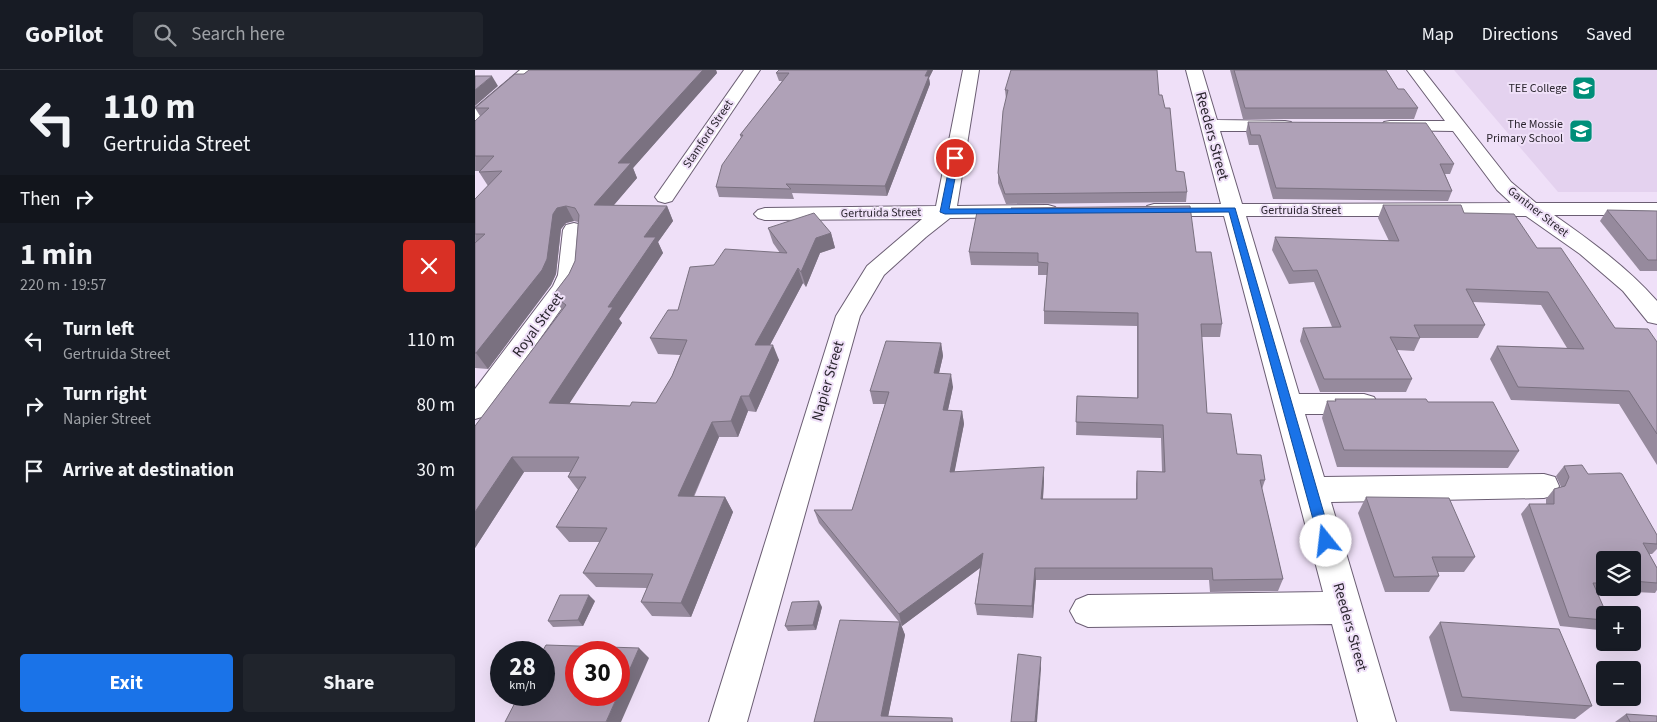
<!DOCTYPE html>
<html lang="en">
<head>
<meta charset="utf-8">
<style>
	:root { --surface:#171b24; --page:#20242c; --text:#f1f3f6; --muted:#9ea1a6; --line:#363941; --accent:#1a73e8 }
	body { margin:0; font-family:"Source Sans 3",sans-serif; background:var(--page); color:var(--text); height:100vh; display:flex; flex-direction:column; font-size:19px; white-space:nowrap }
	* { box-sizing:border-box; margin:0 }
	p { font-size:16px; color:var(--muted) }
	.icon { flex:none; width:28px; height:28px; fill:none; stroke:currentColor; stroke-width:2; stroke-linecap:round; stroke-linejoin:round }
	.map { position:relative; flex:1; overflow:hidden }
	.panel { display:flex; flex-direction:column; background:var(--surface); width:475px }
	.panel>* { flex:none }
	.top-card { background:#171b24; color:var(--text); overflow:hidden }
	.buttons { position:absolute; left:1121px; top:481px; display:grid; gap:10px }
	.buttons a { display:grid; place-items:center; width:45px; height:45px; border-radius:5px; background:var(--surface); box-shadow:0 5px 20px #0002; font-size:25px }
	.speed { position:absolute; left:15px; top:571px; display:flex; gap:10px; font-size:25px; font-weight:700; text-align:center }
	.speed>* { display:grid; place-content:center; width:65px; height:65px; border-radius:50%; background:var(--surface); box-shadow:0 5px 20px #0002; line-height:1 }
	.speed small { font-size:12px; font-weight:400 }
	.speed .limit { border:8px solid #d22; background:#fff; color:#111 }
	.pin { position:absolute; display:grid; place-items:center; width:42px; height:42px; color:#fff; margin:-21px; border:2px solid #fff; border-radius:50%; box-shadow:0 1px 5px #0007 }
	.me { position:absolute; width:55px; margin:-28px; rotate:344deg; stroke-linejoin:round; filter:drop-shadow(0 0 4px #0008) }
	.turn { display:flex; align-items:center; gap:18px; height:105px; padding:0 20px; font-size:22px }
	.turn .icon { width:65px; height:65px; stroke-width:2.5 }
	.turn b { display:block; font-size:35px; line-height:42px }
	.then { display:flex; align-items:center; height:48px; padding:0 20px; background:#0003; gap:10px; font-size:19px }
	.round { display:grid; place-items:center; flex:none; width:52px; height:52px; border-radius:5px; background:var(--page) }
	.head { display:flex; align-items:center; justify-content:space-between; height:85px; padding:0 20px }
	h1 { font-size:30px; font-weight:700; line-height:38px }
	.button { display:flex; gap:10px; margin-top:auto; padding:10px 20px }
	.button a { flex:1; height:58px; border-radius:5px; background:var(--accent); color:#fff; font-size:20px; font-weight:700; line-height:58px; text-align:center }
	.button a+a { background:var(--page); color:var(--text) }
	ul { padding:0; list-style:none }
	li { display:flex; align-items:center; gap:15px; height:65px; padding:0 20px }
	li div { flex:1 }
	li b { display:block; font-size:19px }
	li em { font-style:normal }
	header { display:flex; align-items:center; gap:30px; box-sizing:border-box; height:70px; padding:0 25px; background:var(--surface); border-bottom:1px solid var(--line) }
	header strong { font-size:24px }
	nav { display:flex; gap:28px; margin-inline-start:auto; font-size:18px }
	.search { width:350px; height:45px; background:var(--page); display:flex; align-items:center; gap:12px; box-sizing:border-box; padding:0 18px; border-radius:5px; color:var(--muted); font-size:19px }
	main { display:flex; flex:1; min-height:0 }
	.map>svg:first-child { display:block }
</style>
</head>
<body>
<header>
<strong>GoPilot</strong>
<div class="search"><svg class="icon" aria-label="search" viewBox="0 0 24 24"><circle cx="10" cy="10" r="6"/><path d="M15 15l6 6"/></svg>Search here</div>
<nav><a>Map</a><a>Directions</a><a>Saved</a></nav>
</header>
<main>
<section class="panel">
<div class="top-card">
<div class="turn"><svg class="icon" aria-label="left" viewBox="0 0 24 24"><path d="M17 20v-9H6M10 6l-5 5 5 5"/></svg><div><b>110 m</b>Gertruida Street</div></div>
<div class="then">Then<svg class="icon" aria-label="right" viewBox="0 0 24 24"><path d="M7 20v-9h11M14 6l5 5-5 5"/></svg></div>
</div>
<div class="head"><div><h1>1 min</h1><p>220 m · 19:57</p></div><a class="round" style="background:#d93025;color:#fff"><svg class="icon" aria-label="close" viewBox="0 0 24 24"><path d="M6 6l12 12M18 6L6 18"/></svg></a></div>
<ul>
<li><svg class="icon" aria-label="left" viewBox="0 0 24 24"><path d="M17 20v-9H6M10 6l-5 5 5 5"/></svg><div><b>Turn left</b><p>Gertruida Street</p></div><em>110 m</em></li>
<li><svg class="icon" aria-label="right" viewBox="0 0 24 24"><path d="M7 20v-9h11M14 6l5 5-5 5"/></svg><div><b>Turn right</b><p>Napier Street</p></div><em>80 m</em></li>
<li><svg class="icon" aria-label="arrive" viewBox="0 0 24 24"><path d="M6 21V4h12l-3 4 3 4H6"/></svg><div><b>Arrive at destination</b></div><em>30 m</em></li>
</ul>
<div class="button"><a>Exit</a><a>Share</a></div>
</section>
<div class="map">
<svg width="1182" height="652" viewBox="0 0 1182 652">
	<rect width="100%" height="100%" fill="#efe0f8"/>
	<!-- built -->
	<polygon fill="#e4d2ef" points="979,0 1182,0 1182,122 1083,122"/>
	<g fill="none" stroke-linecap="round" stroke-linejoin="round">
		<!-- minor casing -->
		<g stroke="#6b5e73" stroke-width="2">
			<g id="minor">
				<polygon points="45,0 63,0 6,51 0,52 0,38"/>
				<polygon points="269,0 285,0 197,131 190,133 183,131 180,127"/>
				<polygon points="488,0 504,0 482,136 573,135 580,137 584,141 580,145 573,147 475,148 451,167 409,205 385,246 272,652 234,652 361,246 392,196 447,149 290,150 283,148 279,144 283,140 290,138 461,136"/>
				<path d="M711,0H727L742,50L810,51L816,52L819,56L816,60L810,61H745L767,134L1036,133L1022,120L978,61L909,60L906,56L909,52L915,51H970L932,0H948L1036,112L1061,133H1182V145H1079C1116,171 1152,197 1182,231V254L1173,252L1148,221L1105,184L1051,146H771L824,324H889L899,327L903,334L899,341L889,344H830L849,407L1069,404L1080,407L1084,416L1080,425L1069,428L856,432L921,652H883L857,554L613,557L601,552L595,541L601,530L613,525L848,522L749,146H679L672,144L669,140L672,136L679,134H746Z"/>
				<polygon points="99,153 107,155 110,160 107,205 101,218 10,346 0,349 0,319 78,216 83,205 88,160 91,155"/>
			</g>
		</g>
		<!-- minor -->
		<use href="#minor" fill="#fff" fill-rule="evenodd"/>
	</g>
	<!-- wall -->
	<g fill="#968a9d" fill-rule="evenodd">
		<polygon points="54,0 241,0 242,3 158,98 162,108 139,135 192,136 198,151 183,172 188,183 144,249 147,253 94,333 155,336 181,333 197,306 205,285 183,284 175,268 203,240 239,195 305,183 298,173 293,158 356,163 360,178 345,183 331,217 328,213 295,275 304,290 281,342 273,341 263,367 244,367 219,427 250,427 258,442 216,547 177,546 166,532 172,518 121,517 108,503 125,472 94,472 81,457 103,420 93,407 95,402 49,402 0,478 0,356 87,240 78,225 94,204 100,191 103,152 99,151 91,153 86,159 81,204 76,215 13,299 0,298 0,129 13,116 4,102 6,101 0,101 0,51 5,46 0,38"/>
		<polygon points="304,0 458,0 454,8 455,14 412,126 317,123 319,129 244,127 241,117 266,68 265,65 307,11 304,11 301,3"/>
		<polygon points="755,0 911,0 923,19 943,38 939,49 768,49"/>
		<polygon points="530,20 684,25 701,101 712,122 711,132 531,134 523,113 523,103 531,29"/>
		<polygon points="773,52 979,94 975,104 970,104 977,121 973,131 798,129 783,75 774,75 771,62"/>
		<polygon points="908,135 989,143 1062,178 1140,258 1182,272 1182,395 1144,334 1036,330 1015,289 1022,276 1092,278 1066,235 998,232 1010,255 1003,268 945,268 939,281 922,280 937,309 931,322 845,322 825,271 828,258 857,257 839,212 814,214 797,180 800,167 914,171 903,148"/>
		<polygon points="536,138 721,182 747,254 745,267 726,267 732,343 762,384 790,410 787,419 808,509 803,521 735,522 734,510 561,510 558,548 502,545 500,534 505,498 427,556 426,555 430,565 413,646 477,648 478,652 339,652 424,552 344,453 339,440 377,440 410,334 398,334 395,321 466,273 468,286 464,303 478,317 473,340 487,341 489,354 479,402 569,410 568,429 661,429 661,414 662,401 687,402 686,368 601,365 602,326 662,328 662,256 569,254 569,241 572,205 563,205 563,196 496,195 494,182 537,143"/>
		<polygon points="1132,140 1182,141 1182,201 1165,201 1125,151"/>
		<polygon points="860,329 953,332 1044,381 1033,398 862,397 847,348 852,331 860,331"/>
		<path d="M1089,396L1113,404L1182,465V479L1177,484H1174L1182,498V520L1180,523L1121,520L1130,545V554L1124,560L1085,556L1046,444L1054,434H1071V429L1079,419L1086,417L1081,406ZM1130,490H1158V518H1130Z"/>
		<polygon points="891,427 1000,487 989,502 963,502 964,506 954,522 910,522 883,443"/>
		<polygon points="120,531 108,556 78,557 73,551"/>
		<polygon points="347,537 341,560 313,561 310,556"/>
		<polygon points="965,552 1117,636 1100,649 975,641 954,567"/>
		<polygon points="1151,644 1182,652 1140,652"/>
	</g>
	<!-- shaded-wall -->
	<g fill="#7a7180">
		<polygon points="228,0 241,0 242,3 158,98 162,108 126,150 119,135 143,93"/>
		<polygon points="453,0 458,0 454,8 455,14 412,126 410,116"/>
		<polygon points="17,6 23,16 0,36 0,20"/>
		<polygon points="91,136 99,151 91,153 86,159 81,204 76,215 13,299 1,283 78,144 82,138"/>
		<polygon points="192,136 198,151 183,172 188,183 144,249 147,253 85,348 74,333 133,237 169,167"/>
		<polygon points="356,163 360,178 345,183 331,217 326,202 341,168"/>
		<polygon points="323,198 328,213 287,290 280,275"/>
		<polygon points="466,273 468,286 461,316 459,303"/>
		<polygon points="298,275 304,290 281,342 274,326"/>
		<polygon points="476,304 478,317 470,353 468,340"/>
		<polygon points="266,326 273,341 263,367 256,351"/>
		<polygon points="487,341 489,354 477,415 475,402"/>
		<polygon points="237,352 244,367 212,441 203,426"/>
		<polygon points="37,387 49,402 0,478 0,442"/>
		<polygon points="569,397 569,410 567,442 566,429"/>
		<polygon points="250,427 258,442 216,547 206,533"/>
		<polygon points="508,483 509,495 427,556 424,544"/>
		<polygon points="560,498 561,510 558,548 557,536"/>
		<polygon points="114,525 120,531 108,556 103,550"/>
		<polygon points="344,531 347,537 341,560 338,555"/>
		<polygon points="425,552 430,565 412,652 406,646"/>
		<polygon points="164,578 174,588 146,652 131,652"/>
		<polygon points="566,587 566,599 562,652 560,652"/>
	</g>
	<!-- building -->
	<g fill="#afa1b7" stroke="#7a7180">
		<polygon points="54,0 228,0 143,93 156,93 119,135 192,136 169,167 181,167 133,237 138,237 74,333 155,336 157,332 181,333 197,306 212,270 175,268 193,240 203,240 215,197 239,195 250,179 312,183 293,158 339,143 356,163 341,168 326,202 323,198 280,275 298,275 274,326 266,326 256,351 237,352 203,426 250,427 206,533 166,532 178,504 108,503 132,458 81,457 111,407 93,407 104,387 37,387 0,442 0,356 91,235 78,225 94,204 100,191 104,145 100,138 91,136 82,138 78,144 72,189 67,200 1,283 0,283 0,173 10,164 0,164 0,129 27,101 4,102 19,86 0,86 0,51 14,38 0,38 40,4 49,4"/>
		<polygon points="304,0 453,0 450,6 454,6 410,116 311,114 316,119 241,117 247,95 268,65 265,65 314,3 301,3"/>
		<polygon points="536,0 682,0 684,25 687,25 690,38 695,38 701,101 709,102 712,122 530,124 523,103 528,41 533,20 530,20"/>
		<polygon points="759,0 911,0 923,19 929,19 943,38 770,38"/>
		<polygon points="0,6 17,6 0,20"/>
		<polygon points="773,52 951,53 979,94 965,94 977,121 801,118 785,65 776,65"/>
		<polygon points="908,135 986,135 989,143 1039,144 1062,178 1086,178 1140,258 1173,259 1182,272 1182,364 1154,321 1043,317 1022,276 1109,279 1073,222 991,219 1010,255 939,255 945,268 915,267 937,309 849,309 828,258 866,257 842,200 818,201 800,167 924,171"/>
		<polygon points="715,136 721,182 736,182 747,254 726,254 732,343 756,344 762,384 786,385 790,410 785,410 808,509 738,510 737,498 560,498 557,536 500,534 508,483 424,544 339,440 377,440 414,322 395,321 411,271 466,273 459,303 476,304 468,340 487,341 475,402 569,397 566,429 662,429 662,401 690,402 688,355 601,352 602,326 663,328 663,243 569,241 573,193 563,192 563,183 494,182 502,142 538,143 536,138"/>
		<polygon points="1132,140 1182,141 1182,190 1173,190"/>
		<polygon points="860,329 951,329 953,332 1018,332 1044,381 869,380 852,331 861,331"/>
		<polygon points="1107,395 1113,404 1145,403 1147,404 1182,465 1182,474 1168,473 1182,498 1182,513 1158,511 1158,490 1130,490 1130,510 1123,510 1125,513 1118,513 1132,545 1130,545 1130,550 1094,547 1054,434 1079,434 1079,419 1090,416 1094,407 1089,396"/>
		<polygon points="891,427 974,428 1000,487 957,487 964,506 919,507"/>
		<polygon points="85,525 114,525 103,550 73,551"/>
		<polygon points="344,531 338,555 310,556 317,532"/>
		<polygon points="365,550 425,552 406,646 477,648 477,652 339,652"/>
		<polygon points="965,552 1084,559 1117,636 987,627"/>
		<polygon points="71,575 164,578 144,624 144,582 101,582 101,625 143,625 131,652 30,652 44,625 69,625 69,582 67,582"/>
		<polygon points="543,584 566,587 560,652 536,652"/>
		<polygon points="1151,644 1182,646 1182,652 1155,652"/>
	</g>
	<!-- route -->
	<polygon fill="#1a73e8" stroke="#114b97" points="480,86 484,88 474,139 760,138 857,471 855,475 851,476 846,475 844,471 754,142 470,144 465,142 476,88"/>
	<!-- icons -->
	<defs>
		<g id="university-square" transform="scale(1.25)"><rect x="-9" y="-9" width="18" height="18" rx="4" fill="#008f79" stroke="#efe0f8"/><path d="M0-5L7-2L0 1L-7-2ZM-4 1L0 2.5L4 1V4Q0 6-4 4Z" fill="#fff"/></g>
		<g id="school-square" transform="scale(1.25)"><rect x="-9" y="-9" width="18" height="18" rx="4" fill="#008f79" stroke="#efe0f8"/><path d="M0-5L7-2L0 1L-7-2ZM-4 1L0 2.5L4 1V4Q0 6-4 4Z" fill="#fff"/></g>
	</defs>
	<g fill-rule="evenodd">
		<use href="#university-square" x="1109" y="18"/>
		<use href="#school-square" x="1106" y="61"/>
	</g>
	<g text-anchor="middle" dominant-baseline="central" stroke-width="4" stroke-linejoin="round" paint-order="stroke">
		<!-- far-poi labels -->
		<g font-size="12" fill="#2b262f" stroke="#efe0f8" text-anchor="end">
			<text x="1092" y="18">TEE College</text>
			<text x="1088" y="54">The Mossie<tspan x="1088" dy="14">Primary School</tspan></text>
		</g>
		<!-- far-street labels -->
		<g font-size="12" fill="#2b262f" stroke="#efe0f8">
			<text transform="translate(233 64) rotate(-56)">Stamford Street</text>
			<text x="826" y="140">Gertruida Street</text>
			<text transform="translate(1063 142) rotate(38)">Gantner Street</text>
			<text transform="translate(406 143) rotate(-1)">Gertruida Street</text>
		</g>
		<!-- street labels -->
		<g font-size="15" fill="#2b262f" stroke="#efe0f8">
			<text transform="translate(737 66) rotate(75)">Reeders Street</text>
			<text transform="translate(63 255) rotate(-54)">Royal Street</text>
			<text transform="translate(353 311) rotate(-74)">Napier Street</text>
			<text transform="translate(875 557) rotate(74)">Reeders Street</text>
		</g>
	</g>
</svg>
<div class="buttons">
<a><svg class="icon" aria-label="layers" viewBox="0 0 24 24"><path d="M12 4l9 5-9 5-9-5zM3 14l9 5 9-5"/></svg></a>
<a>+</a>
<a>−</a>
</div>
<div class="speed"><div>28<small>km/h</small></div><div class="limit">30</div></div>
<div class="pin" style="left:480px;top:88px;background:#d93025"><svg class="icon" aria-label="arrive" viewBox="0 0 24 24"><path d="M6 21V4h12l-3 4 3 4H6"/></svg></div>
<svg class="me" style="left:851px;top:471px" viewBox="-20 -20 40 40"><circle r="19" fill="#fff"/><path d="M0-13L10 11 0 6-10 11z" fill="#1a73e8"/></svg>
</div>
</main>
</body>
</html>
